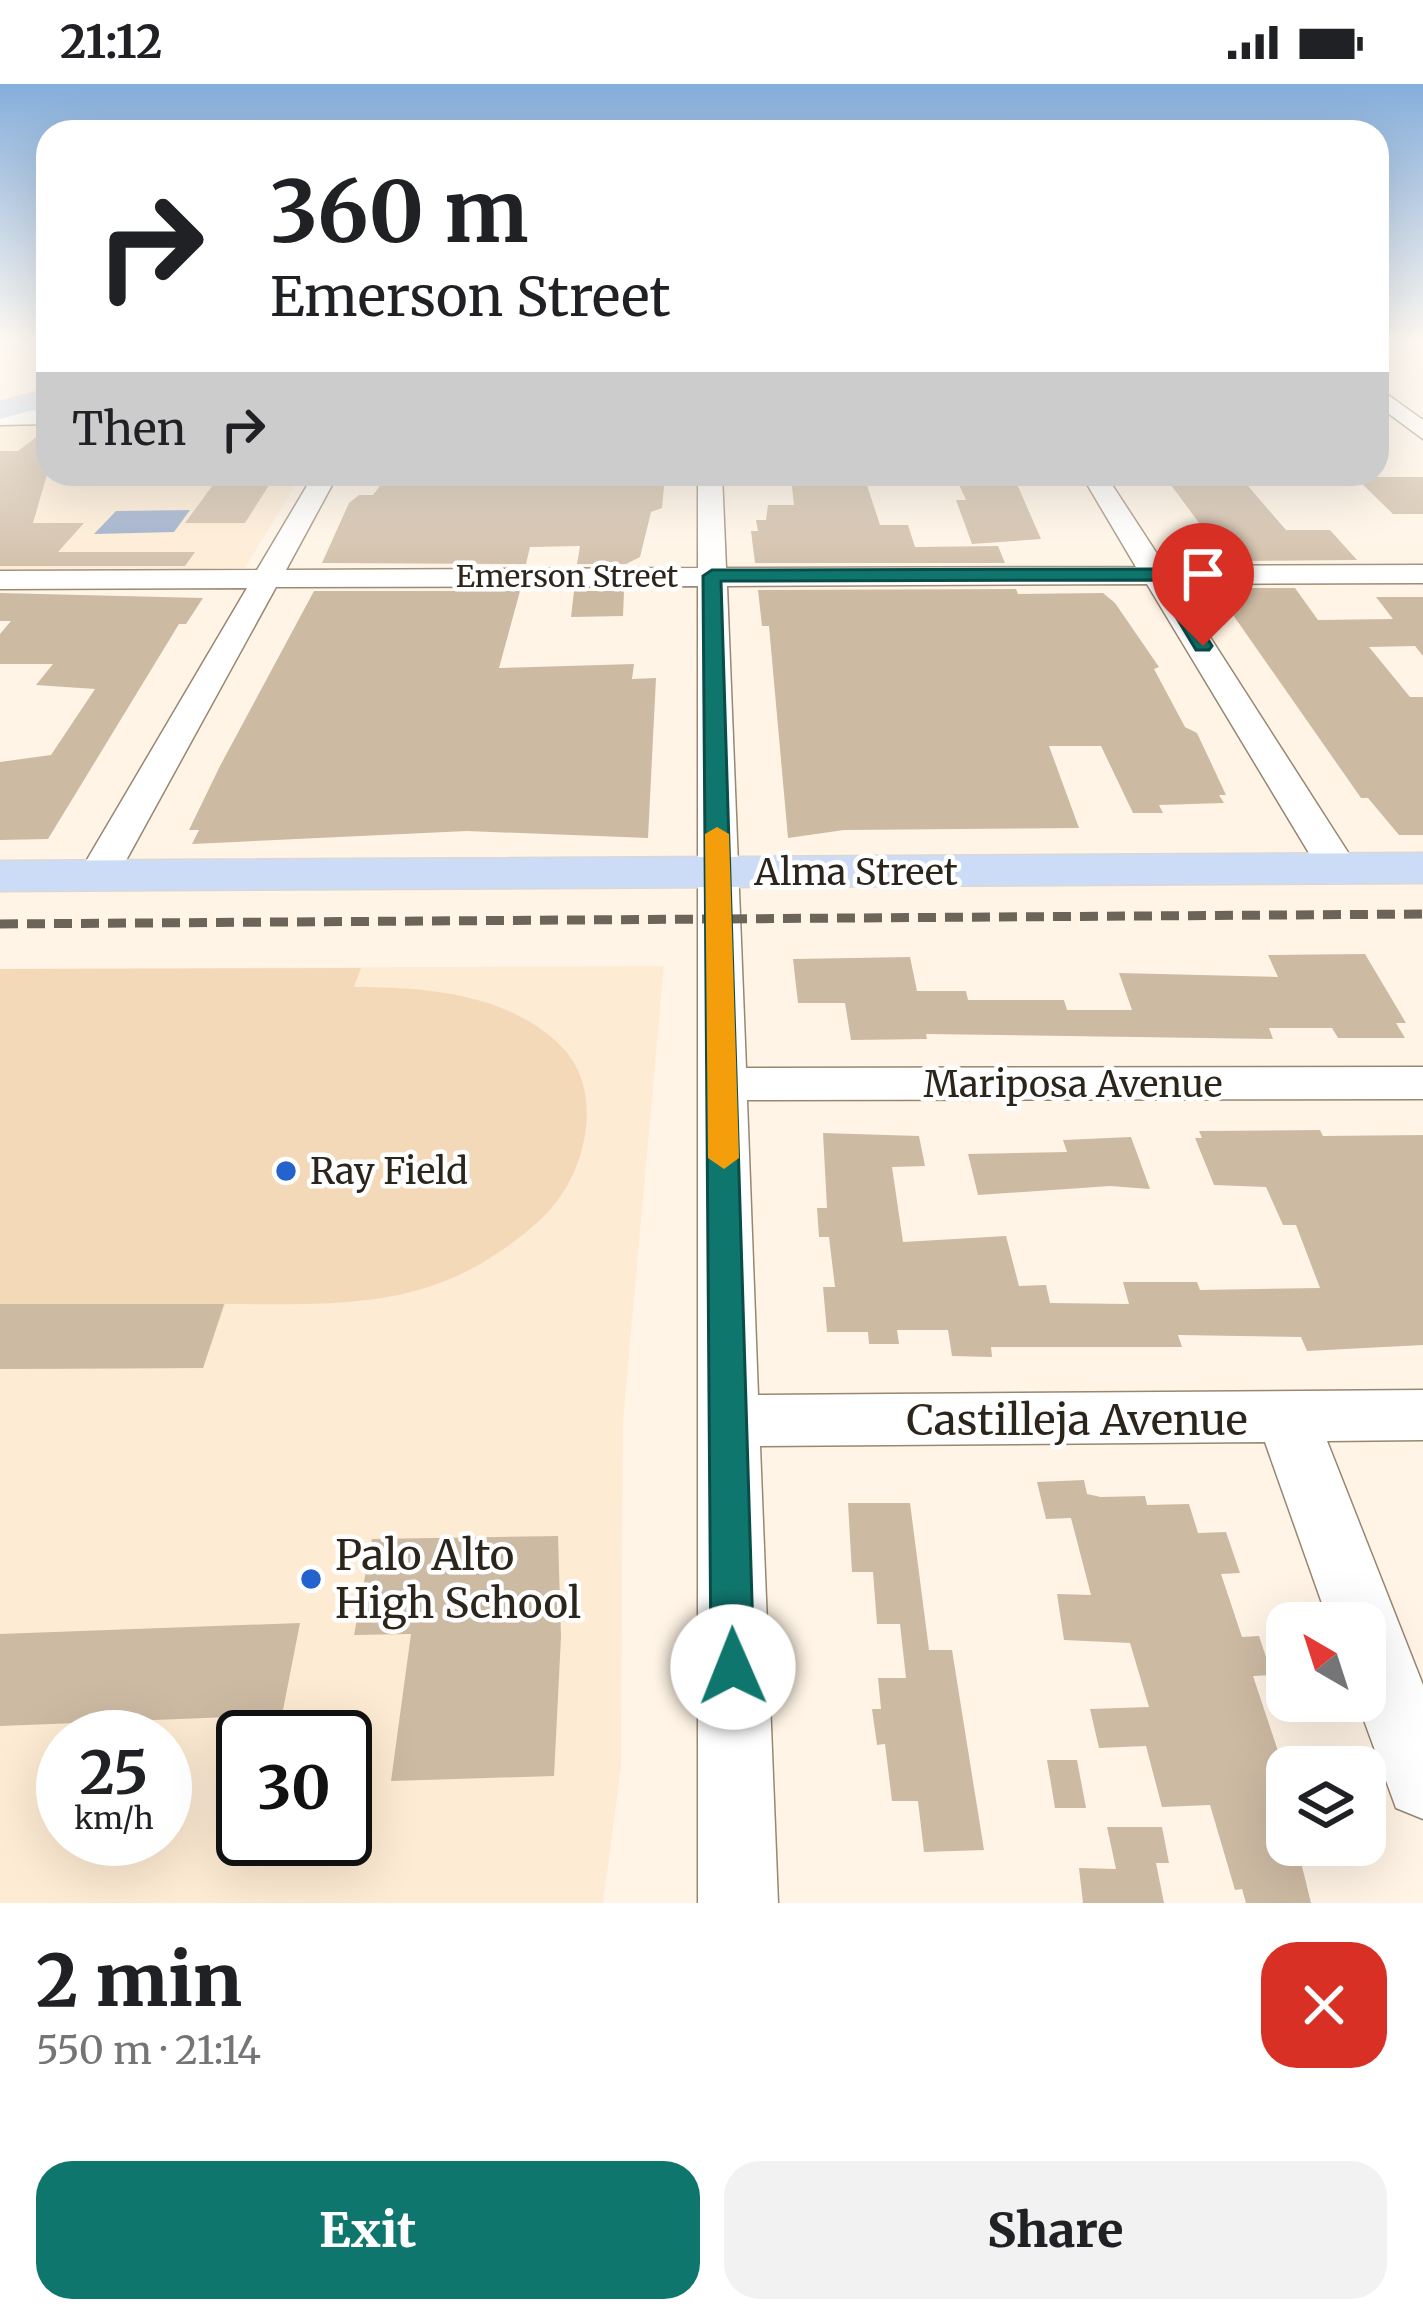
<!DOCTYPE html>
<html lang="en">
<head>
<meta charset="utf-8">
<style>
	:root { --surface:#fff; --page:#f2f2f2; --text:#202124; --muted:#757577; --accent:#0f766e }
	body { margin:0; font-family:Merriweather,serif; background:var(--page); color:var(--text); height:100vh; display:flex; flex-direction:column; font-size:45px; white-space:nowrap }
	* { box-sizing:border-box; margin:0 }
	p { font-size:39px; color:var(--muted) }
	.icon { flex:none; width:66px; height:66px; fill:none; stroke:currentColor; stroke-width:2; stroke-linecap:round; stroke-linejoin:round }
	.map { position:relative; height:1819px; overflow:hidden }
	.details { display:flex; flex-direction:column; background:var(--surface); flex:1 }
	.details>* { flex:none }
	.guide { position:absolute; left:36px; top:36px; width:1353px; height:366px; border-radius:36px; box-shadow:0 12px 48px #0002; background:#fff; color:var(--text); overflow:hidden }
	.needle { width:78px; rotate:321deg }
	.tools { position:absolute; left:1266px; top:1518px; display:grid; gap:24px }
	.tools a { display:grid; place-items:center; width:120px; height:120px; border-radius:24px; background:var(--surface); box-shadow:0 12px 48px #0002; font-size:60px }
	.speed { position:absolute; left:36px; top:1626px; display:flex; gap:24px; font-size:60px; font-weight:700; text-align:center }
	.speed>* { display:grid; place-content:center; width:156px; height:156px; border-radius:50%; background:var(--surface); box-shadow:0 12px 48px #0002; line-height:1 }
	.speed small { font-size:30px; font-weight:400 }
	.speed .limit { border:6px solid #111; border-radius:18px; background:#fff; color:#111 }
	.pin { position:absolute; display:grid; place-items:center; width:102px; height:102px; color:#fff; margin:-123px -51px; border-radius:50% 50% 50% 0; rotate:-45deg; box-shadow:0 0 12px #0007 }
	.pin .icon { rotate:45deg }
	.me { position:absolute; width:132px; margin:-66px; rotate:359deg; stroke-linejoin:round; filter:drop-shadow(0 0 9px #0008) }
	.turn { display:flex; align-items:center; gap:42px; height:252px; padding:0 36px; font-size:54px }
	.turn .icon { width:156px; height:156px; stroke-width:2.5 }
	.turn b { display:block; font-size:84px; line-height:102px }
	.then { display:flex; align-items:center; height:114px; padding:0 36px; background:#0003; gap:24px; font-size:45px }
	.round { display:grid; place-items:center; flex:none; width:126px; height:126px; border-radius:36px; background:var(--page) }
	.overview { display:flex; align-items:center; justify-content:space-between; height:204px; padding:0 36px }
	h1 { font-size:72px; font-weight:800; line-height:90px }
	.action { display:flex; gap:24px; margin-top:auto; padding:24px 36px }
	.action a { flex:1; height:138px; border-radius:36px; background:var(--accent); color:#fff; font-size:48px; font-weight:800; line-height:138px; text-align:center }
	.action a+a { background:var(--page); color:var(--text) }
	.status { display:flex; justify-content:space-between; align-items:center; height:84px; padding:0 60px; background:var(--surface); direction:ltr }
	.status svg { height:33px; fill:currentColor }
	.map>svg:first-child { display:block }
</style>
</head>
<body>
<div class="status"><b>21:12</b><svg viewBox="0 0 49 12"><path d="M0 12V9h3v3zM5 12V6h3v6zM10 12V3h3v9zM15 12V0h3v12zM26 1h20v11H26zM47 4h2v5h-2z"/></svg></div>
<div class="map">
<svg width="1423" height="1819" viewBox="0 0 1423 1819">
	<rect width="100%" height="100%" fill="#fff4e5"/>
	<!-- built -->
	<g fill="#feebd3" fill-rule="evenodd">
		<polygon points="48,338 48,390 302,390 245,484 0,485 0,340"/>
		<path d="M664,882L623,1337L621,1683L603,1819H0V885ZM63,1653H165V1755H63ZM243,1653H345V1755H243Z"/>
	</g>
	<!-- green -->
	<path fill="#f4d9b8" d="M361,884L354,903C424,903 507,909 560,961C605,1004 588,1086 548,1128C529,1148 500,1169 475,1183C397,1226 310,1220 225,1220L203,1284L0,1285V885Z"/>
	<!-- water -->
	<polygon fill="#91a5c7" points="190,426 174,448 94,450 116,427"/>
	<!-- building -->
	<g fill="#cdbaa3">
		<polygon points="48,344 48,387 33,439 84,439 58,468 195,468 185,482 0,482 0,367 18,367"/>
		<polygon points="221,390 276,390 245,439 185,439"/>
		<polygon points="389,390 654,390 665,392 662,424 651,428 640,473 626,480 577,480 580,462 530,463 526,480 322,479 349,419 359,411 373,411"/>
		<polygon points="1163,390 1214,390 1224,402 1248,402 1286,446 1330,446 1357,476 1227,477"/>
		<polygon points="839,391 865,395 880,441 908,441 915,463 998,462 1005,479 755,479 751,447 758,447 756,436 766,436 768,421 794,421 791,393"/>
		<polygon points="1013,391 1041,455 972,460 956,416 966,416 955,392"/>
		<polygon points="1355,393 1423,393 1423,430 1393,430"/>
		<polygon points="1247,504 1295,504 1318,536 1393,535 1376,513 1423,513 1423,572 1415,562 1369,563 1410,613 1423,613 1423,751 1399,751 1368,714 1361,714 1217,508"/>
		<polygon points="1016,505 1018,510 1103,509 1115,519 1159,583 1154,585 1185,643 1197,649 1226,711 1219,711 1224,719 1159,721 1163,729 1133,729 1101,662 1049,662 1079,744 844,746 788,754 769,542 762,542 758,506"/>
		<polygon points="314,507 520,507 499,584 634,580 632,595 656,594 648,754 467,747 192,760 199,746 189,746 220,682"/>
		<polygon points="574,507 624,507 623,532 571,533"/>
		<polygon points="0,509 203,514 186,540 179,540 48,755 0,756 0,678 51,671 95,605 36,601 53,580 0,580 0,550 11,537 0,537"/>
		<polygon points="1365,870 1406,939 1396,939 1405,954 1338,954 1332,944 1269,944 1273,955 926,950 927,955 851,956 845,919 798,919 793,875 910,873 917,907 966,907 968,916 1064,916 1067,926 1132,926 1119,889 1278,893 1268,871"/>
		<polygon points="1320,1046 1323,1052 1423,1051 1423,1261 1307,1267 1301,1253 1178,1251 1182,1263 991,1263 992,1273 952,1272 948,1246 897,1246 899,1260 869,1260 868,1248 827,1248 823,1203 835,1203 829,1153 819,1153 817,1124 827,1124 823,1049 919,1052 925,1082 892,1083 903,1158 1006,1152 1019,1202 1046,1201 1050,1219 1129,1220 1123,1198 1197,1198 1200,1206 1320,1204 1296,1141 1283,1141 1266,1103 1214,1101 1195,1054 1202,1054 1199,1047"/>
		<polygon points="1131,1053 1150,1105 1110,1102 978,1111 968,1070 1067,1068 1063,1056"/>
		<polygon points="0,1220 224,1220 203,1284 0,1285"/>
		<polygon points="1084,1396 1087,1410 1101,1413 1145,1412 1147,1421 1189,1420 1198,1449 1226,1448 1240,1489 1221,1490 1242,1553 1259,1552 1272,1591 1253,1592 1278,1667 1287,1666 1287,1766 1298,1766 1311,1819 1246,1819 1242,1805 1235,1806 1210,1721 1162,1723 1146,1662 1099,1664 1090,1625 1149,1623 1130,1559 1064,1556 1057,1510 1091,1511 1071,1434 1046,1435 1037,1398"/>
		<polygon points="848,1419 910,1419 929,1566 952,1566 984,1766 924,1768 918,1717 892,1717 885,1660 877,1661 872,1625 881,1625 878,1594 906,1594 900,1540 877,1540 873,1488 852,1488"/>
		<polygon points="558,1452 561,1553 554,1692 391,1697 411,1550 354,1551 372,1455"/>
		<polygon points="300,1539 282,1631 0,1642 0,1550"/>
		<polygon points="1047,1676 1077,1676 1086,1724 1055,1724"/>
		<polygon points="1107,1743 1162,1743 1169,1779 1156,1779 1164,1819 1083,1819 1079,1784 1116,1785"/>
	</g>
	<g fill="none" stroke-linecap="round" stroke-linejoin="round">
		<!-- minor casing -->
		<g stroke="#988771" stroke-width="3">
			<g id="minor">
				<polygon points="1377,303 1423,336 1423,355 1377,321"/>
				<polygon points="48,326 48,340 0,341 0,327"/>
				<polygon points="314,390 338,390 286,486 698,484 698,390 722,390 726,484 1136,483 1081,390 1105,390 1165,482 1423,481 1423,499 1176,500 1358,784 1352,793 1324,793 1318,784 1147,500 727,502 746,984 1423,983 1423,1015 747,1016 758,1311 1423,1306 1423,1356 1327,1357 1423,1601 1423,1735 1396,1724 1357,1617 1365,1617 1365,1539 1329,1539 1265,1358 760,1362 778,1819 698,1819 698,502 276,503 118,791 112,800 84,800 78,791 247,504 0,505 0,487 257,486"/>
			</g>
		</g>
		<!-- major casing -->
		<g stroke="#d9d8d6" stroke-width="3">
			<g id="major">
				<polygon points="48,305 48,322 0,335 0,318"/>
				<polygon points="1423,769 1423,799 0,807 0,777"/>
			</g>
		</g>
		<!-- minor -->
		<use href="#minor" fill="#fff" fill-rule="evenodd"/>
		<!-- major -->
		<use href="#major" fill="#ccdcf7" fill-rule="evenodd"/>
		<!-- rail -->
		<polyline stroke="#6c6459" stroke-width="9" stroke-dasharray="18 9" stroke-linecap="butt" points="0,840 1423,830"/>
	</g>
	<!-- sky -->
	<linearGradient id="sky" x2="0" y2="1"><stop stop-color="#85aedb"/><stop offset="0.5" stop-color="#fffaf3"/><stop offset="1" stop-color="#fffaf3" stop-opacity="0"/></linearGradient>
	<rect width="1423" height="511" fill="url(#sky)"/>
	<!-- route -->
	<polygon fill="#0f766e" stroke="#0a4d48" stroke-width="3" points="1159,485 1168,490 1212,562 1209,566 1196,566 1154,496 721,497 754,1583 748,1597 733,1603 718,1597 711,1583 703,492 712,486"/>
	<!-- slow -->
	<polygon fill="#f59e0b" points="717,743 729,750 739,1074 724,1085 708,1074 705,750"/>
	<!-- markers -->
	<g fill="#2462ce" stroke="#fff" stroke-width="4.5">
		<circle cx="286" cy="1087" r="12"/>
		<circle cx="311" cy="1495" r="12"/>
	</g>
	<g text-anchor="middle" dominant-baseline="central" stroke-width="9" stroke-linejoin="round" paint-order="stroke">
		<!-- far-street labels -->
		<g font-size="30" fill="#2c251c" stroke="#fff">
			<text x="567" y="492">Emerson Street</text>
		</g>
		<!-- street labels -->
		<g font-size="36" fill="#2c251c" stroke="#fff">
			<text x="856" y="788">Alma Street</text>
			<text x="1073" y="1000">Mariposa Avenue</text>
		</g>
		<!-- poi labels -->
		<g font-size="36" fill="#2c251c" stroke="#fff" text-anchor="start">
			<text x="310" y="1087">Ray Field</text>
		</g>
		<!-- near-street labels -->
		<g font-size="42" fill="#2c251c" stroke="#fff">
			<text x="1077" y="1336">Castilleja Avenue</text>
		</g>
		<!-- near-poi labels -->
		<g font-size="42" fill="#2c251c" stroke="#fff" text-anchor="start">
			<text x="335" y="1471">Palo Alto<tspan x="335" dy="48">High School</tspan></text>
		</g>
	</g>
</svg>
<div class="tools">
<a><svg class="needle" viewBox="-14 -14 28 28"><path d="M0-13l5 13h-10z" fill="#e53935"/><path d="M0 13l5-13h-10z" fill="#757577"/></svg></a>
<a><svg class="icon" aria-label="layers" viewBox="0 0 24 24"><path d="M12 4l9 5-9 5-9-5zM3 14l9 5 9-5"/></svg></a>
</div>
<div class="speed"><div>25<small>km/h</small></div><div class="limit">30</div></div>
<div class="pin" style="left:1203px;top:562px;background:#d93025"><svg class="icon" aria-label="arrive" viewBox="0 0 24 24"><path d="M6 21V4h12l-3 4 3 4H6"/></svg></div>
<svg class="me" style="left:733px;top:1583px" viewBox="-20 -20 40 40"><circle r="19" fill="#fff"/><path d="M0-13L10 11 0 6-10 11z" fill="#0f766e"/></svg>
<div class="guide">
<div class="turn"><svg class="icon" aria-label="right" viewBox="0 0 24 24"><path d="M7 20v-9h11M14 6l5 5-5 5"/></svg><div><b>360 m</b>Emerson Street</div></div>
<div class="then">Then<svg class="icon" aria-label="right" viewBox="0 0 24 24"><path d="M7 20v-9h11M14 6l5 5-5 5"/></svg></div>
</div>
</div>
<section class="details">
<div class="overview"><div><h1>2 min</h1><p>550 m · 21:14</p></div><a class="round" style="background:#d93025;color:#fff"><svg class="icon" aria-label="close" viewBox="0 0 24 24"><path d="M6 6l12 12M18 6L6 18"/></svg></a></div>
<div class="action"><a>Exit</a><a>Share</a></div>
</section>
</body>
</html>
